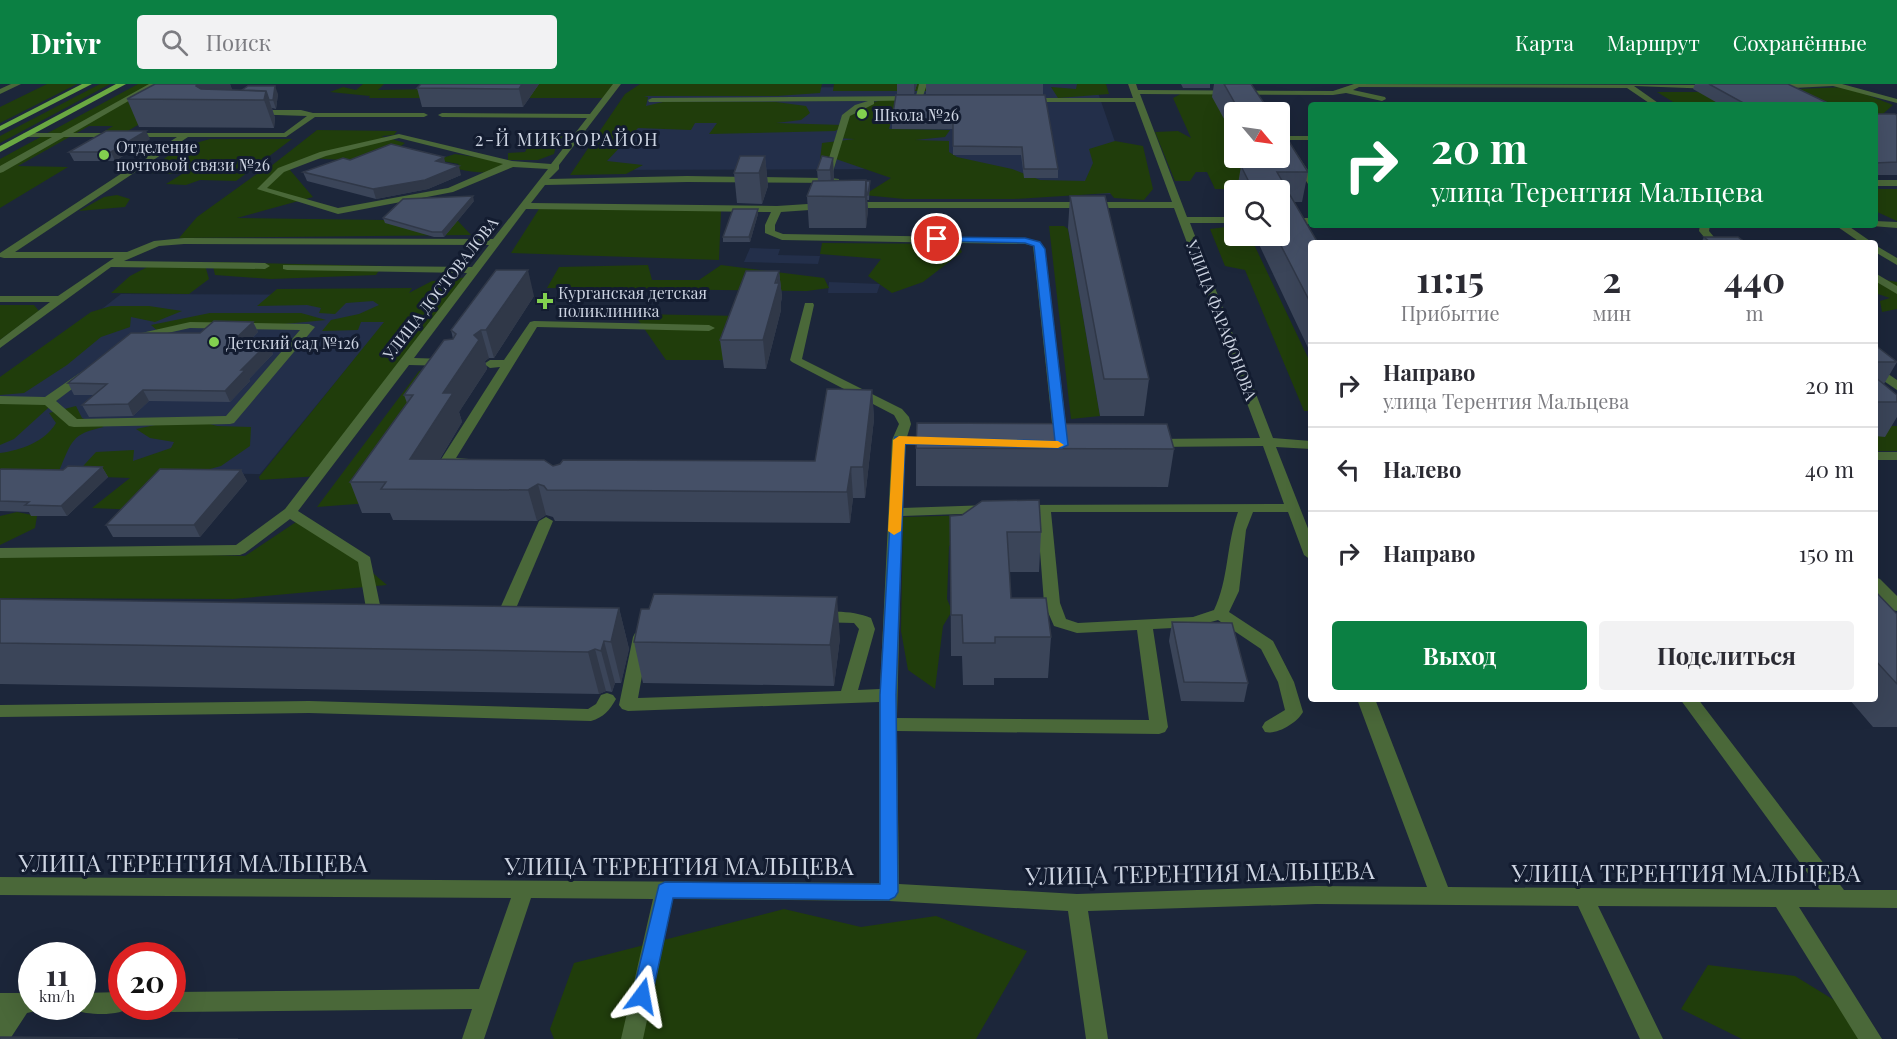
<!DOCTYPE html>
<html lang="ru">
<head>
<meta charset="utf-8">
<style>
	:root { --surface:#fff; --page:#f2f2f3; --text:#2b2b33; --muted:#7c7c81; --line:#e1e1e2; --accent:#0b8043 }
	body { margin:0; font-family:"Playfair Display",serif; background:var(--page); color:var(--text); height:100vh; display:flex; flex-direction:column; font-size:22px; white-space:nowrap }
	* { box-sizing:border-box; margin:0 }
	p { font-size:20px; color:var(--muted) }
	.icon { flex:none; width:33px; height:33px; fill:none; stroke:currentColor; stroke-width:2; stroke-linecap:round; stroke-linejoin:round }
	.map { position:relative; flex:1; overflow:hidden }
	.details { position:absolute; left:1308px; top:156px; width:570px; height:462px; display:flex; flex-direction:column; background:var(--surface); border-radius:6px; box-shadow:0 6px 24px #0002 }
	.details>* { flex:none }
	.hud { position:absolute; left:1308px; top:18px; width:570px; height:126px; border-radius:6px; box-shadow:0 6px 24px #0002; background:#0b8043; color:#fff; overflow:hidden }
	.needle { width:39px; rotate:119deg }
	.controls { position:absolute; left:1224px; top:18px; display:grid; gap:12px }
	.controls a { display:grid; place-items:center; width:66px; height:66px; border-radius:6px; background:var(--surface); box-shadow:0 6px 24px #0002; font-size:30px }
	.speed { position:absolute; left:18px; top:858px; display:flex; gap:12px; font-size:30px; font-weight:700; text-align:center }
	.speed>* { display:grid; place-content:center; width:78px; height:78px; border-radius:50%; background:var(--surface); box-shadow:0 6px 24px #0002; line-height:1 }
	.speed small { font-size:15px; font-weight:400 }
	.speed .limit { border:9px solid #d22; background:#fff; color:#111 }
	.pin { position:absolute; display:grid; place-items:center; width:51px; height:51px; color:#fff; margin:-26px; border:3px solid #fff; border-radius:50%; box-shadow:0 2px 6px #0007 }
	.me { position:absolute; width:66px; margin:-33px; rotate:13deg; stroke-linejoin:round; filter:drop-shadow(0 0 4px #0008) }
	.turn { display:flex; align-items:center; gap:21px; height:126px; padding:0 24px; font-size:27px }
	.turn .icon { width:78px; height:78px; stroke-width:2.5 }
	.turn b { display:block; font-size:42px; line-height:51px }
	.eta { display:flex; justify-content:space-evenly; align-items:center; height:102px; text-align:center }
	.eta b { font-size:36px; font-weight:700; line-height:42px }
	.primary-button { display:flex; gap:12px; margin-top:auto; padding:12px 24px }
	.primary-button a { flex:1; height:69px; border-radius:6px; background:var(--accent); color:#fff; font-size:24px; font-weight:700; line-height:69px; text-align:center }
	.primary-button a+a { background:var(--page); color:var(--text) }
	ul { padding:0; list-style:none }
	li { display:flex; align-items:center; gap:18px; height:84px; padding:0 24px; border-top:2px solid var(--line) }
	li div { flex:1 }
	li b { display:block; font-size:22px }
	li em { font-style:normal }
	header { display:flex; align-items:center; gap:36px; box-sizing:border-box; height:84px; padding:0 30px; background:var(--accent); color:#fff }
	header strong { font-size:28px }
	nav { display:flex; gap:33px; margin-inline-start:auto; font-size:21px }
	.search { width:420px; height:54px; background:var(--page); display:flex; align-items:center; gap:15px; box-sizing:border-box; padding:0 21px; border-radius:6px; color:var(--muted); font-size:22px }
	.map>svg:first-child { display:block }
</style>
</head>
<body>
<header>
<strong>Drivr</strong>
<div class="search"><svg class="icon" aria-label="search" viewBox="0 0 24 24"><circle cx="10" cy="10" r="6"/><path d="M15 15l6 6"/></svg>Поиск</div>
<nav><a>Карта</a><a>Маршрут</a><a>Сохранённые</a></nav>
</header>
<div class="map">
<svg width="1897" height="955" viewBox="0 0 1897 955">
	<rect width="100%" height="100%" fill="#1c263a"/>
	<!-- built -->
	<g fill="#232f4a">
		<polygon points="937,0 1095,0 1133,110 903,111 904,85 582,86 636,4 936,3"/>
		<polygon points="750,164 780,165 778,171 820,172 818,180 744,178"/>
		<polygon points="829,198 880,200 877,209 828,209"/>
		<polygon points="121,210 407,211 260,390 0,386 0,305"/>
	</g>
	<!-- green -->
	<g fill="#203d0b">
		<polygon points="47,0 77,0 0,39 0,23"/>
		<polygon points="100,0 110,0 0,59 0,52"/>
		<polygon points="138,0 207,0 126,48 103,48 113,42 89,42 18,82 68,83 0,124 0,75"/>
		<polygon points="363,0 384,0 378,6 434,5 496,0 617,0 610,14 369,14 370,12 330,8 343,3 356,6"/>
		<polygon points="640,0 822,0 820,9 777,12 644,12 648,13 646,22 663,18 776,18 806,22 810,29 801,36 776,39 843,41 849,27 873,18 894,14 896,18 889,45 950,46 945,53 915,56 949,57 949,68 957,73 1012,85 1040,96 1085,97 1093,79 1089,65 1115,57 1143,62 1153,105 1144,116 1114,114 1110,109 1014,115 904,115 864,111 891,94 836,75 820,77 822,59 855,55 835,54 841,44 835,47 709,50 717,39 695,39 691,46 638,44 607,77 643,81 626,90 570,91 625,10"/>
		<polygon points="834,0 963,0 931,7 833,7"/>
		<polygon points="1077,0 1106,0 1109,10 1058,14 1051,3 1076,5"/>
		<polygon points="1847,3 1893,21 1876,36 1875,21 1795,21 1769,6"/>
		<polygon points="1186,7 1215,8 1234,47 1234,74 1247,74 1264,106 1215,105 1207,88 1196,88 1190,97 1175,97 1155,48 1178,47 1191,54 1173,14"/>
		<polygon points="1657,8 1711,8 1781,21 1719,21 1706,19 1706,21 1678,21"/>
		<polygon points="317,46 397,47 394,51 381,52 405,59 392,69 365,80 345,76 304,74 286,86 290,86 313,113 237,134 458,137 471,151 179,154 197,133 261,87 266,86"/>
		<polygon points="567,46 556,62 554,70 538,76 508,76 508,69 525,68 531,57 542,51 530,48"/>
		<path d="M210,55H292L236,97L200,96L186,101L166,100L182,90L148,89C165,70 186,61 210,55Z"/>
		<path d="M455,70L496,76L514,83C489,90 479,90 454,84L459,80L436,76Z"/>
		<polygon points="1875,105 1897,105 1897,137 1875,127"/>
		<polygon points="117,111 130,115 125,123 79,127 104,113"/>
		<polygon points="539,125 721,126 719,176 511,169"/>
		<polygon points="1049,142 1064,142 1068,145 1100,332 1071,335"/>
		<polygon points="1234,142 1234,152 1250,152 1311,280 1311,327 1304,327 1245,186 1225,182 1210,145"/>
		<polygon points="822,159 958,160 962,168 923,198 892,209 868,192 881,175 820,170"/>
		<polygon points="212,178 382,182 376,191 271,195 215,191"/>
		<polygon points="153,180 205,181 209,195 189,210 111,209 130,192"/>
		<polygon points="648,181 652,196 699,196 721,181 824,194 829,204 807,207 547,204 559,183"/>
		<polygon points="469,193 319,392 260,396 259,393 384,238 361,238 358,246 322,247 331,236 359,230 379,221 373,217 346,219 335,230 319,229 321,224 307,221 257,222 277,205 412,204 409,209 432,197"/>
		<polygon points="1875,194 1897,198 1897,225 1882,228 1880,217 1890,214 1875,209"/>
		<polygon points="0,221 34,221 39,227 0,256"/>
		<polygon points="111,222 149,222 182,227 155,238 131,233 130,243 101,253 67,281 24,309 0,311 0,293 91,228"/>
		<polygon points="210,229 301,229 326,236 263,242 206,239 160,249 151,241"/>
		<polygon points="634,230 742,232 727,276 666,276"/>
		<polygon points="452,278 369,419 317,423 419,287"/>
		<polygon points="58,315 14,355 0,361 0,317"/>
		<path d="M76,322L82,334L104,343C71,350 72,357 59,387L0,386V369C21,366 45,358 56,339L49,329Z"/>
		<polygon points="189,334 217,342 251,343 250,362 221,382 166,397 139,426 92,424 130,394 74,392 96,368 134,366 133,377 171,364 174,358 150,354 136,345"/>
		<rect x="1875" y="342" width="22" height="25"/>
		<polygon points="17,428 37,432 35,444 0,461 0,432"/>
		<polygon points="1021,430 1016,453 949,462 947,515 952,527 943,542 935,605 908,586 901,547 903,433"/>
		<polygon points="305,432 387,501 233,515 0,514 0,472 75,467 245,472"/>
		<polygon points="784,825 861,843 936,832 1027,867 976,955 554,955 550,945 574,879"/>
		<polygon points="1708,881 1795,892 1860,932 1872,955 1742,955 1681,925"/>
	</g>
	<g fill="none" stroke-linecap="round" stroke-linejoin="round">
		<!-- minor -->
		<g fill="#4a6839" fill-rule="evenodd">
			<polygon points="11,0 21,0 0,10 0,5"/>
			<path d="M149,0H158L73,49H284L307,32L249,30V26H301L313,29H424L428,31L424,33H315L286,53H188L15,168H127L154,157L184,154L493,155L548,85L513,83L453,108L338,130L257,105L278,84L320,68L399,50L512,77L551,80L587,34L442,33L438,31L442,29L590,30L613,0H621L559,81V85L549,95L687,92L823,94L842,31L855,21L868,17L649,18L648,16L652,14L916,12L919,0H927L923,12L936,14L932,16L874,17V20L850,32L831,94L839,95V99L687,98L545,101L531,119L777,122L838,118H1172L1135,18H1025L1021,16L1025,14H1133L1128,0H1136L1138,6L1333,7L1354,0L1717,1L1714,5L1634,2L1661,21H1652L1627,4L1359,3L1353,6L1385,13L1386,15L1382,17L1346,9L1333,11L1140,10L1187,133H1234V139H1190L1273,354L1311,357V365L1276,363L1311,452V476L1304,471L1288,428H1253L1246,446L1239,507L1229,528L1273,557L1294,598L1303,628C1297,639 1277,651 1265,648L1262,643L1265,638L1285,626L1278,598L1261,565L1218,536L1193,543L1153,545L1168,643L1165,648L1159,650L897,647L899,800L1077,810L1316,802L1427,803L1357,615H1375L1448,803L1820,806L1680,615H1698L1844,806H1897V824L1799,823L1882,955H1858L1776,823L1598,822L1663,955H1640L1578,822L1316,820L1088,827L1108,955H1086L1068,827L889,817L673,815L643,955H621L653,815L531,814L484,955H462L472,925L172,928L164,925L163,922H172V908L479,905L511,814L0,811V793L879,799V618L628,627L622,625L619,621L633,553L635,549H647L649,553L638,614L841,607L859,545L854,539L815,538L813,534L815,530C832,526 855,527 871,534L875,545L858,606L880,605L892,356L899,340L894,331L792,278L790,276L805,219H813L814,221L802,275L902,325L909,333L911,340L906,356L902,424L990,421L997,425L990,429L902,432L897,634L1149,636L1137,546L1077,549L1054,542L1044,519L1037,428L1015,427L1013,424L1015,421L1284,420L1263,362L1152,363L1145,359L1152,355L1260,354L1174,124H838L781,128L775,141V147L783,150L1025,154L1040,158L1045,165L1068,358L1061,362L1054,358L1033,162L1025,160L782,156L765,149V141L771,128L526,125L414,274L446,275L452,279L450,282L409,281L298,427L370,473L380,521L392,523L394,527L392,531L367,530L358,478L290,435L245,469L240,471L0,474V464L236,461L285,425L467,189L287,186L283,185V181L472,183L489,161L184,160L159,162L124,177L265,179L270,182L265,185L111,183L0,264V256L50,218H0V212H58L114,174H4L0,173V169L177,53H64L3,88L0,89V82L52,53H27L23,51L24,49H61ZM399,54L503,80L448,104L338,124L267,104L284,88L326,72ZM1051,428H1238C1226,461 1229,495 1214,526L1193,533L1078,539L1066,535L1060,519Z"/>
			<polygon points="1790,0 1842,0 1897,15 1897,19 1833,2 1774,5 1770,3"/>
			<polygon points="1280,48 1285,52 1311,52 1311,56 1288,56 1311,91 1311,101 1308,100 1280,56"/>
			<rect x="1875" y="96" width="22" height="6"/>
			<rect x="1280" y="134" width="31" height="6"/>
			<polygon points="1875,137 1897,138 1897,144 1872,142 1875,141"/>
			<polygon points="1700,141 1710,141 1709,147 1719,159 1709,159 1699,147"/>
			<polygon points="1835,141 1847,141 1873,159 1861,159"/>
			<polygon points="1875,161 1897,174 1897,181 1875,168"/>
			<polygon points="1875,189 1897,202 1897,210 1875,197"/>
			<polygon points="534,237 709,241 715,244 709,247 537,243 456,374 469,375 471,378 469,381 442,380 440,377 500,283 490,284 484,280 490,276 504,276 530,238"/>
			<polygon points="190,238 309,240 315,243 234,339 230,340 74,343 69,342 45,321 0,320 0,312 45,313 84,286 90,290 88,293 56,317 77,335 226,332 300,246 190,244 132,257 126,254 128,252"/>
			<polygon points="1875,281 1897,296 1897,306 1875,291"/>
			<rect x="1875" y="368" width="22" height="8"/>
			<polygon points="546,433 553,437 514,529 512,533 500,533 498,529 539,437"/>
			<polygon points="1875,493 1880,495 1897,512 1897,527 1891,526 1875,507"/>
			<path d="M607,609L613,611L616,615C609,627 604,633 591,637L309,629L0,633V621L309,617L588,625L596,620L601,611Z"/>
			<path d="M122,908V922H131C122,933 87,931 74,926L73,922H82V909Z"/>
			<polygon points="0,909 32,909 32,922 41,922 40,926 27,929 10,955 0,955"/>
		</g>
		<!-- major -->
		<g fill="#6aa842" fill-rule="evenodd">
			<polygon points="82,0 92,0 0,47 0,42"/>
			<polygon points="116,0 126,0 0,68 0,62"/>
		</g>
	</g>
	<!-- wall -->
	<g fill="#3b4559">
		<polygon points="230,0 232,6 278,10 276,25 272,24 275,34 274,44 139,43 127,15"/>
		<polygon points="421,0 539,0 523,23 422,23 417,4"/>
		<polygon points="897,0 917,0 914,10 897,10"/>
		<polygon points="926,0 1043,0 1043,11 926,10"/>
		<polygon points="1181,0 1210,0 1210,4 1183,4"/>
		<polygon points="1214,0 1251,0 1270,28 1234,28 1234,53 1212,13"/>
		<polygon points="1695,0 1788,0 1832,21 1721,21 1693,5"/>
		<polygon points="1045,11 1058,85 1058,94 1024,94 1021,71 953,71 953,45 892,45 892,36"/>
		<polygon points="1875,30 1897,31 1897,91 1875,91"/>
		<polygon points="150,55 115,77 74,77 69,68"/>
		<polygon points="765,72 768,102 762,120 737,119 734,89"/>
		<polygon points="833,74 834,97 870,97 869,116 867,116 868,126 866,144 809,144 807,112 818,97 817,86"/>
		<polygon points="1246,74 1280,74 1308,88 1302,118 1294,118 1311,159 1311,270 1255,152 1280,152 1280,106 1237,106 1241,82 1250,82"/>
		<polygon points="350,76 446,79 461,91 428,105 376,115 307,97 303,88"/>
		<polygon points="1070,112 1149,295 1144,332 1100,332 1068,144"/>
		<polygon points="474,117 444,153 434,153 385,139 383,134"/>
		<polygon points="758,125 758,130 750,158 723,158 723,153"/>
		<polygon points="1704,153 1746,159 1701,159"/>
		<polygon points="779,187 782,213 781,218 781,226 766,285 724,284 720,256"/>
		<polygon points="534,212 494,274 489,274 485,277 487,285 459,328 462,338 440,375 553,382 815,377 872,306 874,335 865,414 853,414 850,439 555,437 553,433 546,431 537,437 393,436 390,429 362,429 350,398 407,319 404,311 453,255 451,246"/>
		<polygon points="253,238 258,248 247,259 268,259 273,270 249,295 250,297 230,318 149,317 133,332 89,333 82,321 94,311 74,311 68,299 200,249"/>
		<polygon points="1875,261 1897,278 1884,300 1897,311 1897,333 1885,353 1875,352"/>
		<polygon points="916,364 1174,365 1168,403 916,402"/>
		<polygon points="102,383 108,393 67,432 31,432 29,428 0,427 0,386 63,386"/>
		<polygon points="241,386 247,397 200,453 113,453 106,441"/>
		<polygon points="950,432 1041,448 1039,488 1009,488 1011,514 1051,553 1048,594 994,594 994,601 963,601 962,572 951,572"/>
		<polygon points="1875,507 1897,530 1897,643 1873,643 1849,615 1875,615"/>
		<polygon points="0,515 619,524 629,565 621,599 615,599 612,608 606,607 599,610 0,600"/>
		<polygon points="1172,538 1248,599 1244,618 1181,617 1169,557"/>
		<polygon points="840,554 834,602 643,599 634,558"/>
	</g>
	<!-- shaded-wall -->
	<g fill="#303848">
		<polygon points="197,0 230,0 234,10 202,16 196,2"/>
		<polygon points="522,0 539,0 523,23 519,5"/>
		<polygon points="914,0 917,0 914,10"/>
		<polygon points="275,2 278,10 276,25 273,16"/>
		<polygon points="266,7 275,34 274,44 264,16"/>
		<polygon points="146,47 150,55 115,77 111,68"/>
		<polygon points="765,72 768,102 762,120 759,89"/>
		<polygon points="444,73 446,82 436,77"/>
		<polygon points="833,74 834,104 832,112 830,86"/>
		<polygon points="459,82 461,91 428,105 376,115 373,105"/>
		<polygon points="866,96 868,126 866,144 865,113"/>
		<polygon points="473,112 474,117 444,153 442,148"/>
		<polygon points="758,125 758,130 750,158 749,153"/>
		<polygon points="528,186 534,212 494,274 486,246"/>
		<polygon points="779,187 782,213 781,218 781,226 766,285 763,256"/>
		<polygon points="253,238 258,248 236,269 231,259"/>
		<polygon points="481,246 489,274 485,277 487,285 459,328 462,338 421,406 410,375 443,309 474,251"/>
		<polygon points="268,259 273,270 249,295 250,297 230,318 225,307 241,286"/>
		<polygon points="143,306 149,317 133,332 128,320"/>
		<polygon points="872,306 874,335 865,414 863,383"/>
		<polygon points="102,383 108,393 67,432 61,422"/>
		<polygon points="851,383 853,414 850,439 847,408"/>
		<polygon points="241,386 247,397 200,453 194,441"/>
		<polygon points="538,400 546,431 537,437 528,406"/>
		<polygon points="837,513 840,554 834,602 830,561"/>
		<polygon points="619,524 629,565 621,599 611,558"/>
		<polygon points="604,557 615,599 612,608 601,567"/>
		<polygon points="595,565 606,607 599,610 588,568"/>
	</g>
	<!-- building -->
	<g fill="#455067" stroke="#303848" stroke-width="1.5">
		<polygon points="155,0 197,0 196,2 201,5 266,7 264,16 127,15"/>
		<polygon points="421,0 522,0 519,5 417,4"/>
		<polygon points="1224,0 1251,0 1270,28 1240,28"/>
		<polygon points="1709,0 1788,0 1832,21 1747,21"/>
		<polygon points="248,2 275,2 273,16 269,16 266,7 242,6"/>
		<polygon points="896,11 1045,11 1058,85 1024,85 1022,63 953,62 953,37 892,36"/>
		<polygon points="1875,30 1895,30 1897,31 1897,78 1875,79"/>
		<polygon points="1280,43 1308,88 1277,88 1285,102 1284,111 1290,111 1318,159 1311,159 1311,220 1276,152 1280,152 1280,106 1253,106 1241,82 1272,82 1267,74 1280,74"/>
		<polygon points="106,47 146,47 111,68 69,68"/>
		<polygon points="391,60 444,73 436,77 459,82 425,96 373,105 303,88 343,74 350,76"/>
		<polygon points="740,72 765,72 759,89 734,89"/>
		<polygon points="822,72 833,74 830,86 817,86"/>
		<polygon points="866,96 865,113 807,112 813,97"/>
		<polygon points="866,97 870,97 868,111 867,111"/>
		<polygon points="473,112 442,148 432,148 383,134 403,115"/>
		<polygon points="1070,112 1105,112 1149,295 1104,295"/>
		<polygon points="733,125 758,125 749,153 723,153"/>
		<polygon points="1704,153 1738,153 1746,159 1711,159"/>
		<polygon points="496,186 528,186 486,246 481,246 474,251 479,256 443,309 453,309 410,375 544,376 553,382 560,380 563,376 815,377 827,305 872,306 863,383 851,383 847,408 547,406 544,402 538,400 528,406 381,405 386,398 350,398 413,311 404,311 444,256 453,255 456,250 451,246"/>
		<polygon points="746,187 779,187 775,199 779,199 763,256 720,256"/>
		<polygon points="214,237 253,238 231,259 268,259 241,286 245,286 225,307 143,306 128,320 82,321 107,300 68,299 131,249 200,249"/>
		<polygon points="1875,261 1897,278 1875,278"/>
		<polygon points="1875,293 1897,311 1897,318 1875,318"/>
		<polygon points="917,339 1167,340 1174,365 916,364"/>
		<polygon points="68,382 102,383 61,422 25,421 29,418 0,417 0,386 1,385 63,386"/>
		<polygon points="160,385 241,386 194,441 106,441"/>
		<polygon points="1039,416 1041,448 1007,448 1011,514 1046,514 1051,553 995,553 995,559 963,559 962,531 951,531 950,432 962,431 982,417"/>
		<polygon points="1875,507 1897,530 1897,600 1875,576"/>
		<polygon points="654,510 837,513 830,561 634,558 641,525 649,525"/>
		<polygon points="0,515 619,524 611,558 604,557 601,567 595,565 588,568 0,559"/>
		<polygon points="1172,538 1232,539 1248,599 1184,598"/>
		<polygon points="0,953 238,955 0,955"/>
	</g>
	<!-- route -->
	<polygon fill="#1a73e8" stroke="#114b97" stroke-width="1.5" points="937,153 1025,154 1040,158 1045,165 1068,361 1062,364 905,360 896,611 898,808 895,813 889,816 673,814 652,912 649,919 642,922 635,919 632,912 659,801 665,798 880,800 880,611 895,353 1055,357 1034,162 1025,159 934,157 934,154"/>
	<!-- slow -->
	<polygon fill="#f59e0b" points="899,352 1058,357 1064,361 1058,364 905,360 901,447 894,451 888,447 893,356"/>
	<!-- markers -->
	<g fill="#82d04f" stroke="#131c30" stroke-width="2">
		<circle cx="862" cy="30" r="6"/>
		<circle cx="104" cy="71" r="6"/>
		<path d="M542 208h6v6h6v6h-6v6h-6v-6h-6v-6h6z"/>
		<circle cx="214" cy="258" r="6"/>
	</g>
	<g text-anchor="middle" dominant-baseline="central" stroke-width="6" stroke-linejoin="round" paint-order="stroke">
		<!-- far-poi labels -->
		<g font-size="16" fill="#cdd4e2" stroke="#131c30" text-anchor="start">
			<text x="874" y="30">Школа №26</text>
			<text x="116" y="62">Отделение<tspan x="116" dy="18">почтовой связи №26</tspan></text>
			<text x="558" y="208">Курганская детская<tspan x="558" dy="18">поликлиника</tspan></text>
			<text x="226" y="258">Детский сад №126</text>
		</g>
		<!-- far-street labels -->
		<g font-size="16" fill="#cdd4e2" stroke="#131c30">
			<text transform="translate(440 204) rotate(-52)">УЛИЦА ДОСТОВАЛОВА</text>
			<text transform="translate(1222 236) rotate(69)">УЛИЦА ФАРАФОНОВА</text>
		</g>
		<!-- far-neighbourhood labels -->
		<g font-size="18" letter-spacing="1.5" fill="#cdd4e2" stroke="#131c30">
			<text x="567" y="55">2-Й МИКРОРАЙОН</text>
		</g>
		<!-- near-street labels -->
		<g font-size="24" fill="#cdd4e2" stroke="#131c30">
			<text x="193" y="778">УЛИЦА ТЕРЕНТИЯ МАЛЬЦЕВА</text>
			<text x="679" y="781">УЛИЦА ТЕРЕНТИЯ МАЛЬЦЕВА</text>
			<text transform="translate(1200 788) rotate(-1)">УЛИЦА ТЕРЕНТИЯ МАЛЬЦЕВА</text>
			<text x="1686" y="788">УЛИЦА ТЕРЕНТИЯ МАЛЬЦЕВА</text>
		</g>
	</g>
</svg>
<div class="controls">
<a><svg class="needle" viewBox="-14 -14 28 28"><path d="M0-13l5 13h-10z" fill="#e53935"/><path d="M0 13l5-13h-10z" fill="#7c7c81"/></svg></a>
<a><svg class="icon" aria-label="search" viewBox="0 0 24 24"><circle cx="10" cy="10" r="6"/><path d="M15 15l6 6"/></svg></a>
</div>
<div class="speed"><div>11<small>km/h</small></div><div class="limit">20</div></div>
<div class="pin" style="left:937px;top:155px;background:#d93025"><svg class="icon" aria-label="arrive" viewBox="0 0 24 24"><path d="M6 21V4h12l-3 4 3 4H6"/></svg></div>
<svg class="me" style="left:642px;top:912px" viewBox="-20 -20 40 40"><path d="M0-17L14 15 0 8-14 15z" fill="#1a73e8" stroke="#fff" stroke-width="4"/></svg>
<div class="hud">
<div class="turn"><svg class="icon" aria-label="right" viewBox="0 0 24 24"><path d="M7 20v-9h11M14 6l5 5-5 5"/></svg><div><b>20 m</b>улица Терентия Мальцева</div></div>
</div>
<section class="details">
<div class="eta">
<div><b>11:15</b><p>Прибытие</p></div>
<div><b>2</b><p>мин</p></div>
<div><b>440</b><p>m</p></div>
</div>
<ul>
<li><svg class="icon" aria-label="right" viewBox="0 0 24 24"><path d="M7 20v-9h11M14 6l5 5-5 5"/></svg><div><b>Направо</b><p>улица Терентия Мальцева</p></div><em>20 m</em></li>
<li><svg class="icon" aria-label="left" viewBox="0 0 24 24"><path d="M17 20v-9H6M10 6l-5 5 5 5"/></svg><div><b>Налево</b></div><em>40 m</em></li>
<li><svg class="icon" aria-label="right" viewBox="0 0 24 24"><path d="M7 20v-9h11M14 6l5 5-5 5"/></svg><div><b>Направо</b></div><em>150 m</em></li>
</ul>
<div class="primary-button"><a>Выход</a><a>Поделиться</a></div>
</section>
</div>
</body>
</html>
